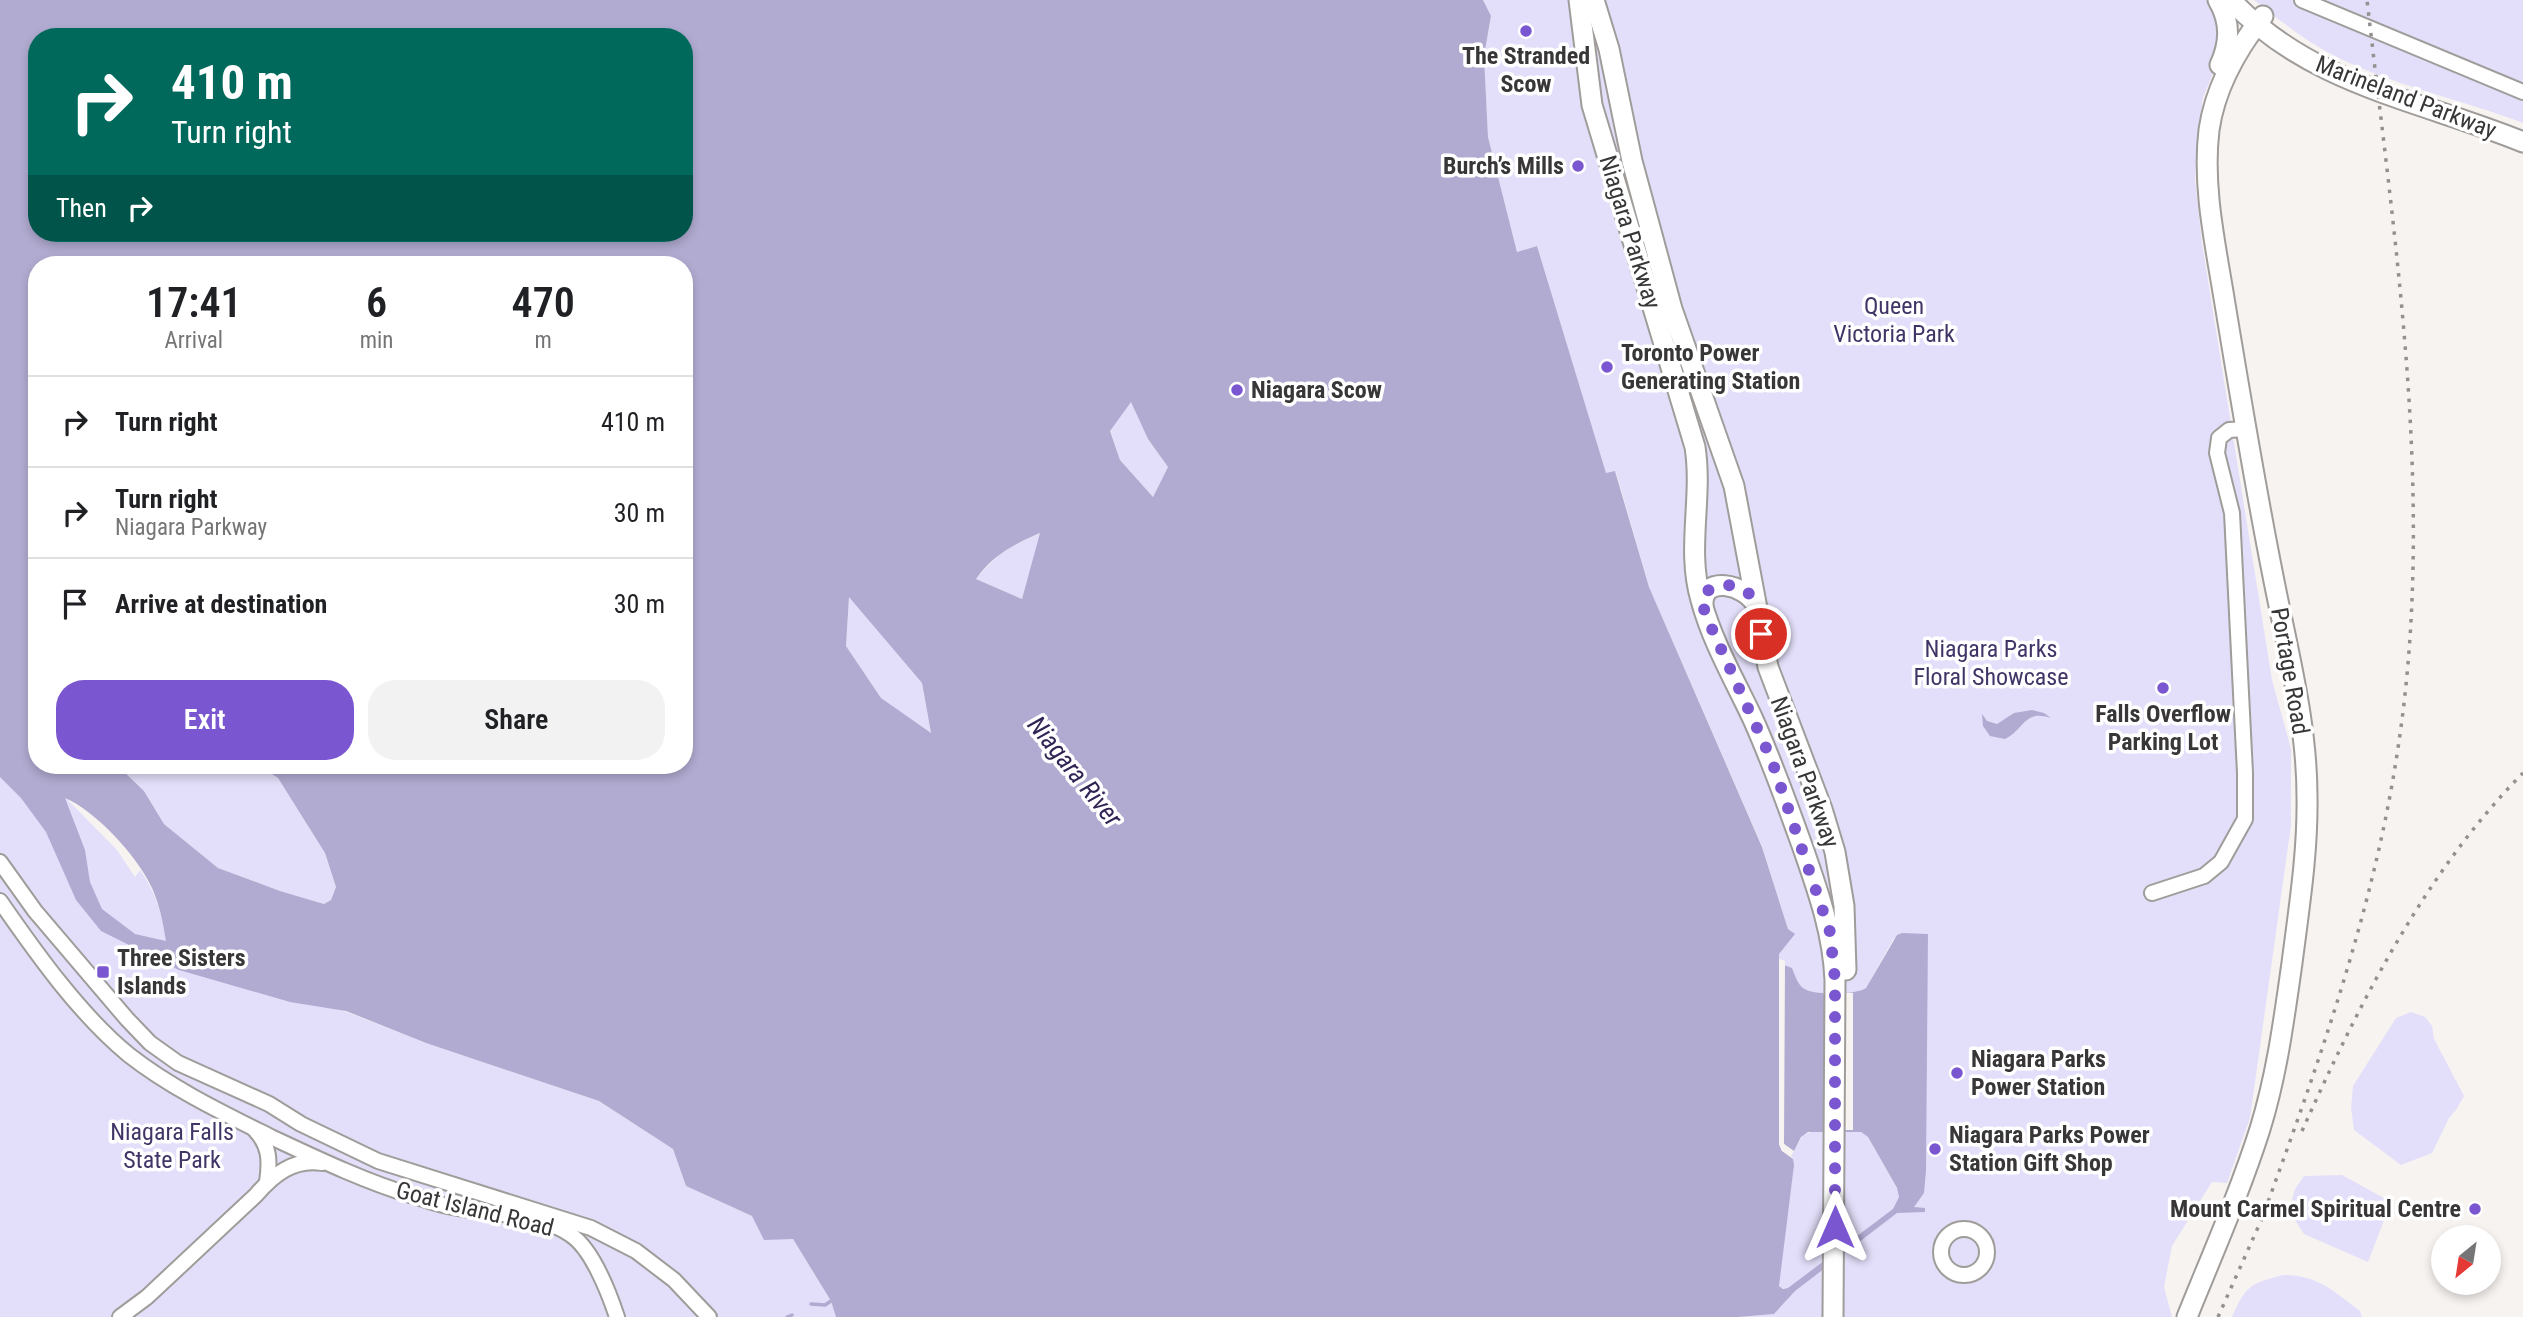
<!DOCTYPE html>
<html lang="en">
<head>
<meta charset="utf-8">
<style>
	:root { --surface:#fff; --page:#f2f2f2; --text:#202124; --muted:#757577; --line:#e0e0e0; --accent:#7a57d1 }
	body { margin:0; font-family:"Roboto Condensed",sans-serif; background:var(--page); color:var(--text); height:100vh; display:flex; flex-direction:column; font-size:26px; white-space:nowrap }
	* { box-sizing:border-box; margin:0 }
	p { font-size:23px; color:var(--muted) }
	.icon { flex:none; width:38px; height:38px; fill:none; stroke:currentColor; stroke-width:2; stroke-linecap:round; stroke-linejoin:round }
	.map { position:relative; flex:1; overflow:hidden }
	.panel { position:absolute; left:28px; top:256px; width:665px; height:518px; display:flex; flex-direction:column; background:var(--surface); border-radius:28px; box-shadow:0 4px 10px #0003 }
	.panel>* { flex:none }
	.hud { position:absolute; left:28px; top:28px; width:665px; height:214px; border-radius:28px; box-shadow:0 4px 10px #0003; background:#00695c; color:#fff; overflow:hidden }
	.needle { width:46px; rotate:210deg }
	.controls { position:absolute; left:2431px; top:1225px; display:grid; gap:14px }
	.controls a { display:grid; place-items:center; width:70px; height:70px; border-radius:50%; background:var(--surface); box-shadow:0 4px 10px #0003; font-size:35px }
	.pin { position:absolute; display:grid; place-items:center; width:60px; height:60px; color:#fff; margin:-30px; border:4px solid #fff; border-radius:50%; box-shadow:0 2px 7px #0007 }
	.me { position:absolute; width:77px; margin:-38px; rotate:0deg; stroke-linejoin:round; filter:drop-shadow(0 0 5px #0008) }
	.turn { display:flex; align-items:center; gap:24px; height:147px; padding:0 28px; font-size:32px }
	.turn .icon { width:91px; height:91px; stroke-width:2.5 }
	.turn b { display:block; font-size:49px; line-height:60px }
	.then { display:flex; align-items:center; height:66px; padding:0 28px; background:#0003; gap:14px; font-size:26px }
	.eta { display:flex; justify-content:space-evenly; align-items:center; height:119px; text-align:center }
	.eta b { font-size:42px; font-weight:600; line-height:49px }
	.action { display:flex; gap:14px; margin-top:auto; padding:14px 28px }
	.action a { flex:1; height:80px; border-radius:28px; background:var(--accent); color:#fff; font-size:28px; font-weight:600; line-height:80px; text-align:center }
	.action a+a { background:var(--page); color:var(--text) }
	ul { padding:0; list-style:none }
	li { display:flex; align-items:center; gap:21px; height:91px; padding:0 28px; border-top:2px solid var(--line) }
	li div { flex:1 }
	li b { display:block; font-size:26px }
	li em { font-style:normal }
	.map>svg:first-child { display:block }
</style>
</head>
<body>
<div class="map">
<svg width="2523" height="1317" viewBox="0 0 2523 1317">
	<rect width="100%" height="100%" fill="#f7f3f1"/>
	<!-- green -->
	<g fill="#e3dffa">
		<path d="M1483,0H2213L2222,51L2203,98L2197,138L2195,180L2202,243L2272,680L2291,749V825L2250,1118L2227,1183L2212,1182L2172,1246L2164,1287L2172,1317H1739L1774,1314L1790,1296L1788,1289L1781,1288L1778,1284L1793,1171V1159L1791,1156L1803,1135L1817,1130L1861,1132L1868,1137L1899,1192V1201L1919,1185L1894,938L1866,988C1856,995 1813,996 1803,988C1797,983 1795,975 1792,968L1779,964V954L1788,929L1762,846L1649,587L1616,472L1606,474L1537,246L1517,252L1488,137L1484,56L1491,16Z"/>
		<path d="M2254,0H2523V123C2460,99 2390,85 2329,53C2302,38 2279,20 2254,0Z"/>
		<polygon points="1131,401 1148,439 1168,467 1153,497 1120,460 1110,430"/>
		<path d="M1041,533L1022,599L976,579C997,554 1011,545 1041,533Z"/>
		<polygon points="849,596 922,683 931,734 881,698 846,646"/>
		<polygon points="117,765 258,765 278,778 325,853 336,887 331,900 324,904 280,891 218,868 164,824 144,791"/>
		<path d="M0,770L65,797L117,850L135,877L140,870C156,892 162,915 167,942L426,1043L599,1101L673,1149L686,1186L752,1216L793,1239L831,1301L836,1317H0Z"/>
		<polygon points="2411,1012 2425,1017 2432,1026 2434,1039 2464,1096 2456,1110 2449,1118 2432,1153 2401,1165 2354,1130 2351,1108 2353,1086 2396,1018"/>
		<polygon points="2342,1175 2391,1202 2368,1262 2304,1234 2289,1211 2295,1189 2304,1176"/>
		<path d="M2283,1275C2318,1275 2333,1291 2360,1311L2362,1317H2232C2246,1285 2250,1284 2283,1275Z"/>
	</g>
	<!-- water -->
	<g fill="#b1abd1" fill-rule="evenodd">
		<path d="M0,0H1483L1491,16L1484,56L1488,137L1517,252L1537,246L1606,473L1615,471L1649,587L1762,847L1788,929L1795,934L1779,954V1144L1782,1151L1793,1159L1794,1165L1779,1286L1783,1289L1788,1288L1893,1209L1899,1197L1897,1188L1868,1137L1861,1132H1808L1801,1137L1794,1151L1784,1144V965L1792,968C1795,975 1797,983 1803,988C1813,996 1856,995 1866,988L1897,935L1902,933L1928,934L1926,1171L1924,1193L1914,1207L1925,1208V1212L1897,1213L1795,1291L1774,1314L1739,1317H836L831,1301L793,1239L764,1240L752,1216L686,1186L673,1149L599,1101L426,1043L346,1011L290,1002L179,970L101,931L76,900L46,832L21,798L0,777ZM37,37H684V233H37ZM37,264H684V765H258L278,778L325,853L336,887L331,900L324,904L280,891L218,868L164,824L144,791L117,765H37ZM1131,402L1148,439L1168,467L1153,497L1120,460L1110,431ZM1040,533L1022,599L976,579C992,556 1014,544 1040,533ZM849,597L922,683L931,733L881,698L846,646ZM65,798C96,811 138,857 152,888C160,906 163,923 166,941L135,934L102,909L90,882L85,850Z"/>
		<path d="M2032,710L2044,713L2051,718C2024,709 2024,730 2005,739L1990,736L1983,726L1982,714L1987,721L1997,724L2014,713Z"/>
	</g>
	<!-- pier -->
	<g fill="#f7f3f1">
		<polygon points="1779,959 1785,961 1784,1144 1792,1151 1791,1156 1782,1151 1779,1144"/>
		<polygon points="1825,993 1853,993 1853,1130 1826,1130"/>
	</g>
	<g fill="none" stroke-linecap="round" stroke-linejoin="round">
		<!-- stream -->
		<g stroke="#b1abd1" stroke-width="3.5">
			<polyline points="811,1304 825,1305 831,1301"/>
			<polyline points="787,1317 792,1315"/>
		</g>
		<!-- minor casing -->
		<g stroke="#9f9c9a" stroke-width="18">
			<g id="minor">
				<polyline points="2302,0 2523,92"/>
				<polyline points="0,862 35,911 127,1019 150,1043 178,1063 269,1104 301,1124 378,1161 591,1228 636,1251 674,1280 709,1317"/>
				<polyline points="2152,893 2204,876 2221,862 2245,819 2245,773 2232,513 2217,453 2219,438 2229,430 2246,429"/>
				<path d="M0,901C36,953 80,1015 129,1055C171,1088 223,1113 271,1137C318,1159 364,1181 413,1196C425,1199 436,1204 448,1206C485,1215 540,1212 571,1235C592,1249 609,1293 617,1317"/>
				<path d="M255,1130C270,1146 270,1161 267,1182"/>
				<circle cx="1964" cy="1252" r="23"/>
				<path d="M120,1317L147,1297L256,1195C273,1175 294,1158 322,1163"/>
			</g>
		</g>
		<!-- major casing -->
		<g stroke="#9f9c9a" stroke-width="23">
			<g id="major">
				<path d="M1579,0L1592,105L1695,447C1703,498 1686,550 1701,600C1712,641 1734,679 1752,717C1772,761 1788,806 1804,851C1819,894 1833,934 1835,980L1833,1317"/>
				<polyline points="1594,0 1609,49 1632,161 1672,309 1734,486 1768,667 1822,809 1835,852 1844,906 1846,970"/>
				<path d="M2218,0C2231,22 2230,43 2220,65"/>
				<path d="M2231,0C2310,85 2420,100 2523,142"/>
				<path d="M1703,606C1701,574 1746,584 1756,605"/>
				<path d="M2187,1317C2212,1255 2240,1192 2260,1129C2277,1074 2284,1019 2292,963C2299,908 2308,852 2307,796C2307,722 2287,648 2273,576C2255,486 2240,395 2225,304C2216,247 2202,188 2209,130C2215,88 2237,49 2263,16"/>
			</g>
		</g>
		<!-- minor -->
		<use href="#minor" stroke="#fff" stroke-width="14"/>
		<!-- major -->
		<use href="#major" stroke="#fff" stroke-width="19"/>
		<!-- rail -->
		<g stroke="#93908f" stroke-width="3.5" stroke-dasharray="3.5 7" stroke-linecap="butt">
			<path d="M2302,1131C2358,1006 2425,872 2523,773"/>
			<path d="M2261,1221C2317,1068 2374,910 2398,748C2436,500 2395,247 2367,0"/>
			<polyline points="2218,1317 2264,1214"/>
		</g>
	</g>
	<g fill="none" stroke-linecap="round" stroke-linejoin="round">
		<!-- route -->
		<path stroke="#7a57d1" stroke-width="12" stroke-dasharray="0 21.6" d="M1761,634C1759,623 1759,609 1754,600C1744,583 1717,580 1704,594L1703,606L1707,618L1772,761L1830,932L1835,980V1227"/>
	</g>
	<!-- markers -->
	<g fill="#7a57d1" stroke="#fff" stroke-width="2.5">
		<circle cx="1526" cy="31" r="7"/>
		<circle cx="1578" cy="166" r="7"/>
		<circle cx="1607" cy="367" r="7"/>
		<circle cx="1237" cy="390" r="7"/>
		<circle cx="2163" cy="688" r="7"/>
		<rect x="96" y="965" width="14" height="14" rx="3.5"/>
		<circle cx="1957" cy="1073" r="7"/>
		<circle cx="1935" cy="1149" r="7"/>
		<circle cx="2475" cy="1209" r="7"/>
	</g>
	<g text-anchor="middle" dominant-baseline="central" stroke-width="7" stroke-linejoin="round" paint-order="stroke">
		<!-- poi labels -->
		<g font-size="24" font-weight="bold" fill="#383636" stroke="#fff" text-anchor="start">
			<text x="1526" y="56" text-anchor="middle">The Stranded<tspan x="1526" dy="28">Scow</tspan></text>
			<text x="1564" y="166" text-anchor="end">Burch’s Mills</text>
			<text x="1621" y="353">Toronto Power<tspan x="1621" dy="28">Generating Station</tspan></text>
			<text x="1251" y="390">Niagara Scow</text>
			<text x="2163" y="714" text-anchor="middle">Falls Overflow<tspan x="2163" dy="28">Parking Lot</tspan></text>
			<text x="117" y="958">Three Sisters<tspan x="117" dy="28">Islands</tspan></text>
			<text x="1971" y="1059">Niagara Parks<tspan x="1971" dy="28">Power Station</tspan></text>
			<text x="1949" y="1135">Niagara Parks Power<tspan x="1949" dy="28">Station Gift Shop</tspan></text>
			<text x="2461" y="1209" text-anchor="end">Mount Carmel Spiritual Centre</text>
		</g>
		<!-- street labels -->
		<g font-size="24" fill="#383636" stroke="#fff">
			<text transform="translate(2406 97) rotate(21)">Marineland Parkway</text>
			<text transform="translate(1630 232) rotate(73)">Niagara Parkway</text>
			<text transform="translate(2290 671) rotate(80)">Portage Road</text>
			<text transform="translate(1805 772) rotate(70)">Niagara Parkway</text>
			<text transform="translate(475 1209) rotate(14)">Goat Island Road</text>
		</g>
		<!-- park labels -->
		<g font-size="24" fill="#413567" stroke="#fff">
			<text x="1894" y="306">Queen<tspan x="1894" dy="28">Victoria Park</tspan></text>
			<text x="1991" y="649">Niagara Parks<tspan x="1991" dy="28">Floral Showcase</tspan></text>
			<text x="172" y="1132">Niagara Falls<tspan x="172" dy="28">State Park</tspan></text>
		</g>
		<!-- water labels -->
		<g font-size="26" font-style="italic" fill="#312455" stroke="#fff">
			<text transform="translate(1075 771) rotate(51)">Niagara River</text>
		</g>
	</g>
</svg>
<div class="controls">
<a><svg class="needle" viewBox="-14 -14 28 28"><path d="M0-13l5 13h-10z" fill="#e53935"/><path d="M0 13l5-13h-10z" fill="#757577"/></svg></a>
</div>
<div class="pin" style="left:1761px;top:634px;background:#d93025"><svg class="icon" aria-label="arrive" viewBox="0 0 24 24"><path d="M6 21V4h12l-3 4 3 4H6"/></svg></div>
<svg class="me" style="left:1835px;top:1227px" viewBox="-20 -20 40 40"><path d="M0-17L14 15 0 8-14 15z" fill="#7a57d1" stroke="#fff" stroke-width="4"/></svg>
<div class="hud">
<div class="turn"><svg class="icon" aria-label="right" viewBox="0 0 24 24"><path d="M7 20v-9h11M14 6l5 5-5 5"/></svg><div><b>410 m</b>Turn right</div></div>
<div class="then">Then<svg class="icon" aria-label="right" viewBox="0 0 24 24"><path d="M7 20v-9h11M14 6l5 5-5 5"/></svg></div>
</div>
<section class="panel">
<div class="eta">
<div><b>17:41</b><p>Arrival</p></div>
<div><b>6</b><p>min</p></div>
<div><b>470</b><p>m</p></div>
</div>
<ul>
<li><svg class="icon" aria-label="right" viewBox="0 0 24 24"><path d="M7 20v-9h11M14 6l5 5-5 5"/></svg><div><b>Turn right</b></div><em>410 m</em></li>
<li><svg class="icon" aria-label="right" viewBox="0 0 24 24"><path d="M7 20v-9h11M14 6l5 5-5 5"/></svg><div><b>Turn right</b><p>Niagara Parkway</p></div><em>30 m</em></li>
<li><svg class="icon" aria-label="arrive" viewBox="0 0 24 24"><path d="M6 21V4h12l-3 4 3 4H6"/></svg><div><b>Arrive at destination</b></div><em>30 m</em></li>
</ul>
<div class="action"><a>Exit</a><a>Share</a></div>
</section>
</div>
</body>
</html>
